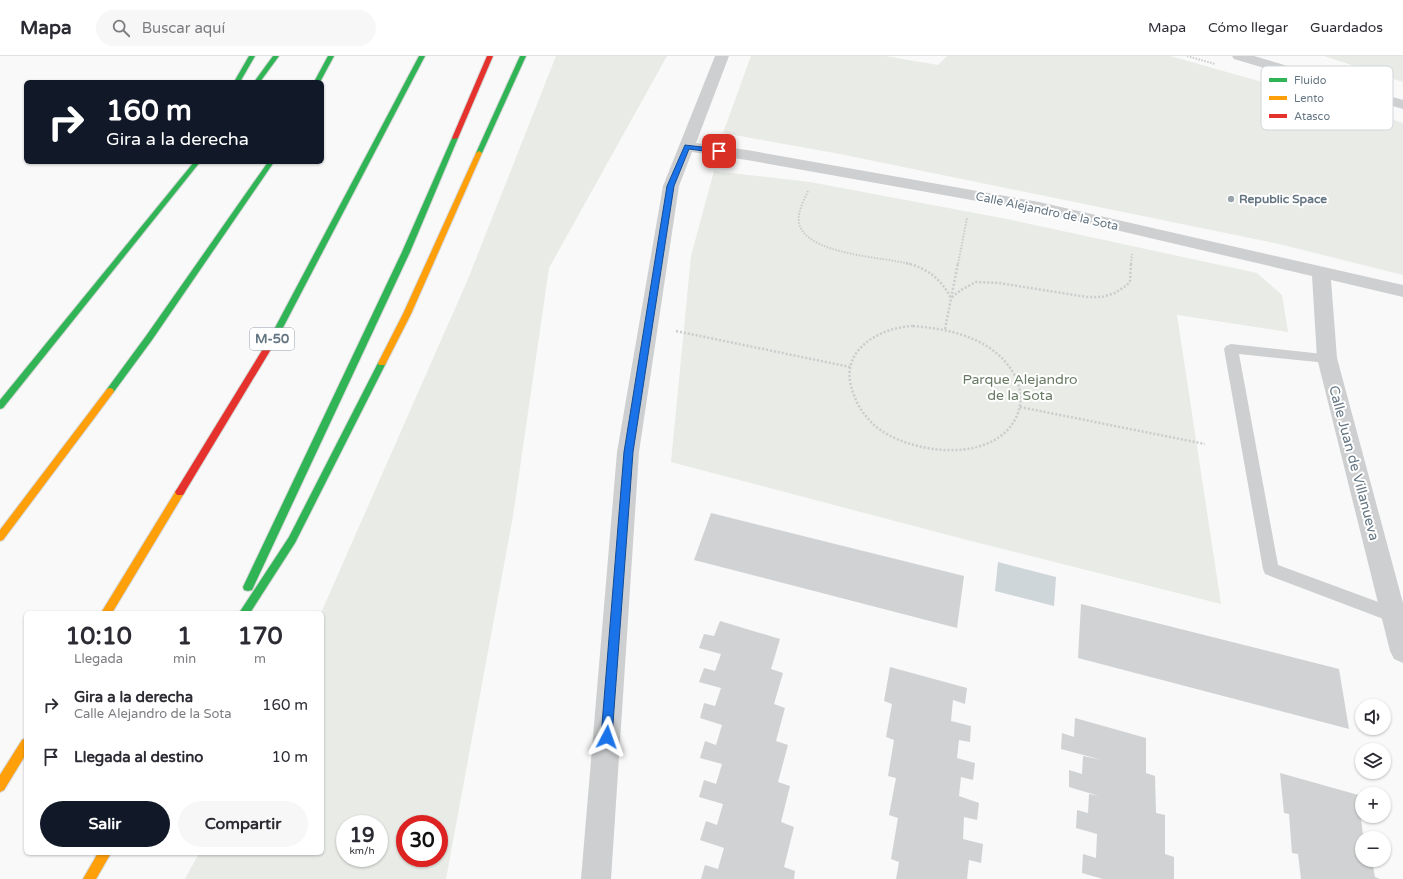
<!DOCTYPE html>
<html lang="es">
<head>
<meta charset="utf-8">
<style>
	:root { --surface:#fff; --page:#f7f7f7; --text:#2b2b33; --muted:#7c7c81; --line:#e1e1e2; --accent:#111827 }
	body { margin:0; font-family:"Varela Round",sans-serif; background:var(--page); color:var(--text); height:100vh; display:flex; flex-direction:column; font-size:15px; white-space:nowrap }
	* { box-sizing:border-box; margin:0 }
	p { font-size:13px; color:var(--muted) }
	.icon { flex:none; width:22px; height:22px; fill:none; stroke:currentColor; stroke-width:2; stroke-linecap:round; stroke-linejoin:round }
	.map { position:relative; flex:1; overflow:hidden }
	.drawer { position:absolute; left:24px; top:555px; width:300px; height:244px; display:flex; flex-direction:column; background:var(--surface); border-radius:6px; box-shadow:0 1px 3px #0004 }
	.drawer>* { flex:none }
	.guide { position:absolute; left:24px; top:24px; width:300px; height:84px; border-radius:6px; box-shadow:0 1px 3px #0004; background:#111827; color:#fff; overflow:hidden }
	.tools { position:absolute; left:1355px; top:643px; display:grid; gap:8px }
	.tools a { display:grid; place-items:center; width:36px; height:36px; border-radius:50%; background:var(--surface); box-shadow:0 1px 3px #0004; font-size:20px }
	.speed { position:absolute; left:336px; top:759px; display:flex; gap:8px; font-size:20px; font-weight:700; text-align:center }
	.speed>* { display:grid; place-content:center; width:52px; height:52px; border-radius:50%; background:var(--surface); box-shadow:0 1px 3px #0004; line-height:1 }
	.speed small { font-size:10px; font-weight:400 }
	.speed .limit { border:6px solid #d22; background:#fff; color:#111 }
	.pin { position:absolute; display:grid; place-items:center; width:34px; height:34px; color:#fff; margin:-17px; border-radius:8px; box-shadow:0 2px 6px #0006 }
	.me { position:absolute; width:44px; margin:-22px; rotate:4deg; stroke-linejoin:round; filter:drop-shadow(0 0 3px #0008) }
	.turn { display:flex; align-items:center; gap:14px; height:84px; padding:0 16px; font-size:18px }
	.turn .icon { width:52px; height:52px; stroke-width:2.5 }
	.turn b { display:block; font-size:28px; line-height:34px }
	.eta { display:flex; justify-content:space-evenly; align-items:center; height:68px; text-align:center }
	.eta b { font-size:24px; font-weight:700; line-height:28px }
	.button { display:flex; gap:8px; margin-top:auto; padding:8px 16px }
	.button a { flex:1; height:46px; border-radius:24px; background:var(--accent); color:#fff; font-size:16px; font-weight:700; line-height:46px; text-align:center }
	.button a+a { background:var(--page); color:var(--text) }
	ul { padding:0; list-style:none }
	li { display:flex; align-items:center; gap:12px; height:52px; padding:0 16px }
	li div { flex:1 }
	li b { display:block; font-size:15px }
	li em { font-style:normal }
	header { display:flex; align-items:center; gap:24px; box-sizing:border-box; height:56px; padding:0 20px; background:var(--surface); border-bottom:1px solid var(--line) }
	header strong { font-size:19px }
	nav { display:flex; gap:22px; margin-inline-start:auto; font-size:14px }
	.search { width:280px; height:36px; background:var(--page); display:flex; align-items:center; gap:10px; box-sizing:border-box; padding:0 14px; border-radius:22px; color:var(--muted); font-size:15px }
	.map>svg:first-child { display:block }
</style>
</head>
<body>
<header>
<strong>Mapa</strong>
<div class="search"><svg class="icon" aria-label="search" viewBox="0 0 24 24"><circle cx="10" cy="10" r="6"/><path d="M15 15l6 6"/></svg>Buscar aquí</div>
<nav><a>Mapa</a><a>Cómo llegar</a><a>Guardados</a></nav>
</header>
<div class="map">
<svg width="1403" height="823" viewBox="0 0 1403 823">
	<rect width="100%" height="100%" fill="#f9f9f9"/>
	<!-- green -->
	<g fill="#e8ebe6" fill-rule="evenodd">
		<path d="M556,0H667L549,212L513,460L446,823H185L199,797H322V557H321L468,223ZM345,768H379V802H345ZM405,768H439V802H405Z"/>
		<polygon points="751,0 885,0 938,9 947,0 1170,0 1382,60 1403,67 1403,219 1279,188 840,98 723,77"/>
		<polygon points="1324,0 1403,0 1403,26"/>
		<polygon points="714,115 810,126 1007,163 1257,217 1282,239 1288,276 1177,259 1221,548 967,484 671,406 691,200"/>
	</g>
	<!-- water -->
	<polygon fill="#ced6d9" points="998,506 1056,521 1054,550 995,535"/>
	<!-- building -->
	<g fill="#d0d2d3">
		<polygon points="711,457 964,520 957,572 694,504"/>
		<polygon points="1081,548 1339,613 1349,673 1078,602"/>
		<polygon points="720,565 780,583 771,613 783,617 774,648 785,652 776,685 788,689 778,726 790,730 781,766 794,771 784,811 795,815 794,823 701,823 705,809 718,813 724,792 700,784 706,765 717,769 723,748 699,741 704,724 716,728 722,708 700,702 705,685 716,689 722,669 700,662 704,647 715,650 721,632 699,626 704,612 715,615 721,598 699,592 704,578 714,580"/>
		<polygon points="890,611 967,632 965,648 953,644 951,665 971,670 970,686 959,684 957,702 975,707 973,724 961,721 959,740 979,747 977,764 964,761 963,783 983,788 981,807 969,804 967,823 896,823 899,806 891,803 898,762 889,759 896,722 888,720 894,684 886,681 892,648 884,645"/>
		<polygon points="1075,662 1146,682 1146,717 1155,720 1156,757 1165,759 1165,798 1174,801 1174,823 1103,823 1082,817 1083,798 1096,802 1097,778 1076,772 1077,754 1088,757 1089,738 1099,740 1069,731 1069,714 1082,718 1083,700 1102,704 1061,693 1062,677 1074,681"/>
		<polygon points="1280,717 1362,740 1362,756 1360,755 1363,779 1370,782 1362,782 1362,804 1372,804 1375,821 1380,823 1301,823 1298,798 1292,797 1289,758 1284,757"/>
	</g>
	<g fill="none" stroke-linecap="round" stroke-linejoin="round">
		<!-- fast casing -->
		<g stroke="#d5d6d6" stroke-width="2">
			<g id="fast">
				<polygon points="249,0 255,0 240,26 234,26"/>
				<polygon points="273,0 279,0 260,26 254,26"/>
				<polygon points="328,0 334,0 320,26 314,26"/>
				<polygon points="419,0 425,0 276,285 272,288 269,287 268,285"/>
				<polygon points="520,0 526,0 482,97 477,98 476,97"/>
				<polygon points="455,80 458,82 410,196 252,534 248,535 244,534 243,531 402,196 452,82"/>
				<polygon points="194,106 200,106 3,352 0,353 0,344"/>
				<polygon points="268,106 274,106 152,284 113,337 107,337 106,335 107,333 146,280"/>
				<polygon points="382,304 386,307 295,487 250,557 239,557 289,481 378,307"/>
			</g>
		</g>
		<!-- slow casing -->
		<g stroke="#d5d6d6" stroke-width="2">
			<g id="slow">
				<polygon points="479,95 482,97 411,258 385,309 379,309 378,307 403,258 476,97"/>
				<polygon points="110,332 113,333 114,335 113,337 3,484 0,485 0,474 107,333"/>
				<polygon points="180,432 183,433 185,436 183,439 112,557 101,557 177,433"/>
				<polygon points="26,682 26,698 4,734 0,736 0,719 22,684"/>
				<polygon points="98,797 111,797 96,823 83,823"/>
			</g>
		</g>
		<!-- jam casing -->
		<g stroke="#d5d6d6" stroke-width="2">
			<g id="jam">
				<polygon points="487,0 493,0 458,82 453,83 452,82"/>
				<polygon points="272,282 276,285 183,439 177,439 175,436 177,433 269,283"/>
			</g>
		</g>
		<!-- path-far1 -->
		<g stroke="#cbcccd" stroke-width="2" stroke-dasharray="1.5 1.5" stroke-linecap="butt">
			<polyline points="1187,0 1215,8"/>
			<path d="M808,135C804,144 797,156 799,167C806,199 884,201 910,208"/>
			<polyline points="958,208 967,162"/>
			<polyline points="1131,208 1132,198"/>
		</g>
		<!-- path -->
		<g stroke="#cbcccd" stroke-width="2.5" stroke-dasharray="2 2" stroke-linecap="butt">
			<path d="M906,207C927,212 941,223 951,242L961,234L976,226L999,227L1087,241H1102L1115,237L1127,229L1130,225L1131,207"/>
			<path d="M913,270C952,273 997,283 1016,322C1021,333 1022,346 1018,357C998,410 908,399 874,369C865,360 858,351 854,339C848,324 847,310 857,296C870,279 893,271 913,270Z"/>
			<polyline points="945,273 958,207"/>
			<polyline points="676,275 850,311"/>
			<polyline points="1020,351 1205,388"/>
		</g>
		<!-- lane -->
		<polygon fill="#cecfd0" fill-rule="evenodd" points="1231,288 1332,299 1334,302 1332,305 1327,307 1239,298 1278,509 1400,554 1402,559 1400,564 1394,567 1265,518 1263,513 1224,293 1226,290"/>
		<!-- street -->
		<g fill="#cecfd0" fill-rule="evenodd">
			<polygon points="715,0 729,0 696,87 747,94 1039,146 1403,229 1403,241 1331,224 1337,302 1403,547 1403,607 1394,603 1390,595 1317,302 1312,220 1039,156 747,104 692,96 679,130 639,396 611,823 581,823 617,396 663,130"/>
			<polygon points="1232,0 1254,0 1403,44 1403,53 1234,3"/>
		</g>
		<!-- fast -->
		<use href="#fast" fill="#30b455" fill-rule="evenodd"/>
		<!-- slow -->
		<use href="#slow" fill="#ff9f0a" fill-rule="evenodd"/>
		<!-- jam -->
		<use href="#jam" fill="#e5322d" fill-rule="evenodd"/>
	</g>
	<!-- route -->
	<polygon fill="#1a73e8" stroke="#114b97" points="685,89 719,93 722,95 719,97 689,93 674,130 633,396 612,681 611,685 607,686 603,685 601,681 624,396 667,130"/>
	<!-- markers -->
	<circle fill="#99a4ac" stroke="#fff" stroke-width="1.5" cx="1231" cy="143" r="4"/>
	<g text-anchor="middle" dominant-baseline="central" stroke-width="4" stroke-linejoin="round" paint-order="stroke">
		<!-- far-poi labels -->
		<g font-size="12" font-weight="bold" fill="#657683" stroke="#fff" text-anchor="start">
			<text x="1239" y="143">Republic Space</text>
		</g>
		<!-- far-street labels -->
		<g font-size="12" fill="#657683" stroke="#fff">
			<text transform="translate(1047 155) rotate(12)">Calle Alejandro de la Sota</text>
		</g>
		<!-- shield labels -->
		<rect fill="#fff" stroke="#939fa8" stroke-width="1" x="250" y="272" width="44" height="22" rx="3"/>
		<g font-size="13" font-weight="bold" fill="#657683">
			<text x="272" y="283">M-50</text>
		</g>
		<!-- park labels -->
		<g font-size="14" fill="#687a64" stroke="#fff">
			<text x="1020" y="323">Parque Alejandro<tspan x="1020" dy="16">de la Sota</tspan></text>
		</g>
		<!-- street labels -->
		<g font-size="14" fill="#657683" stroke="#fff">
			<text transform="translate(1354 407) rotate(75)">Calle Juan de Villanueva</text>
		</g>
	</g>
	<!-- legend -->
	<rect x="1261" y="10" width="132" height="64" rx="6" fill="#fff" stroke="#d1d6da" stroke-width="1"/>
	<rect x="1269" y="22" width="18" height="4" fill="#30b455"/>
	<rect x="1269" y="40" width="18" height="4" fill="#ff9f0a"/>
	<rect x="1269" y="58" width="18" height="4" fill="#e5322d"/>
	<g font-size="11" fill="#657683">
		<text x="1294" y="28">Fluido</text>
		<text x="1294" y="46">Lento</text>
		<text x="1294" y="64">Atasco</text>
	</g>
</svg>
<div class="tools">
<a><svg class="icon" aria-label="sound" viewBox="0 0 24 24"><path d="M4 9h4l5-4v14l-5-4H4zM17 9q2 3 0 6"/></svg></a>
<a><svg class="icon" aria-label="layers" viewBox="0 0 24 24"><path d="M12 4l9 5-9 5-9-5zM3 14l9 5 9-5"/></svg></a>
<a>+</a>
<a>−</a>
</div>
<div class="speed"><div>19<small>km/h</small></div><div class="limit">30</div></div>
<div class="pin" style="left:719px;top:95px;background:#d93025"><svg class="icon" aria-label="arrive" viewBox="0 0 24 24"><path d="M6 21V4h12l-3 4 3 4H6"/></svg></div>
<svg class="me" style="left:607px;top:681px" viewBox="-20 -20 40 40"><path d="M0-17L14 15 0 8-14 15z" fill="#1a73e8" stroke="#fff" stroke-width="4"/></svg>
<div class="guide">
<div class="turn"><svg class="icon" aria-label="right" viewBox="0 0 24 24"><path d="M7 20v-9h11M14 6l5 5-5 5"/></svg><div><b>160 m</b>Gira a la derecha</div></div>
</div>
<section class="drawer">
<div class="eta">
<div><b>10:10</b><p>Llegada</p></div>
<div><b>1</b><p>min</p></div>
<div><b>170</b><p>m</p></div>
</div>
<ul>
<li><svg class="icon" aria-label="right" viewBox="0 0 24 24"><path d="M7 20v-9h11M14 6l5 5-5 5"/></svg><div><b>Gira a la derecha</b><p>Calle Alejandro de la Sota</p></div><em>160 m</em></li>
<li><svg class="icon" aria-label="arrive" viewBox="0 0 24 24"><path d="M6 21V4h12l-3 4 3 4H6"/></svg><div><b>Llegada al destino</b></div><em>10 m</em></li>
</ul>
<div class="button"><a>Salir</a><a>Compartir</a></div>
</section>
</div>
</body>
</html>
